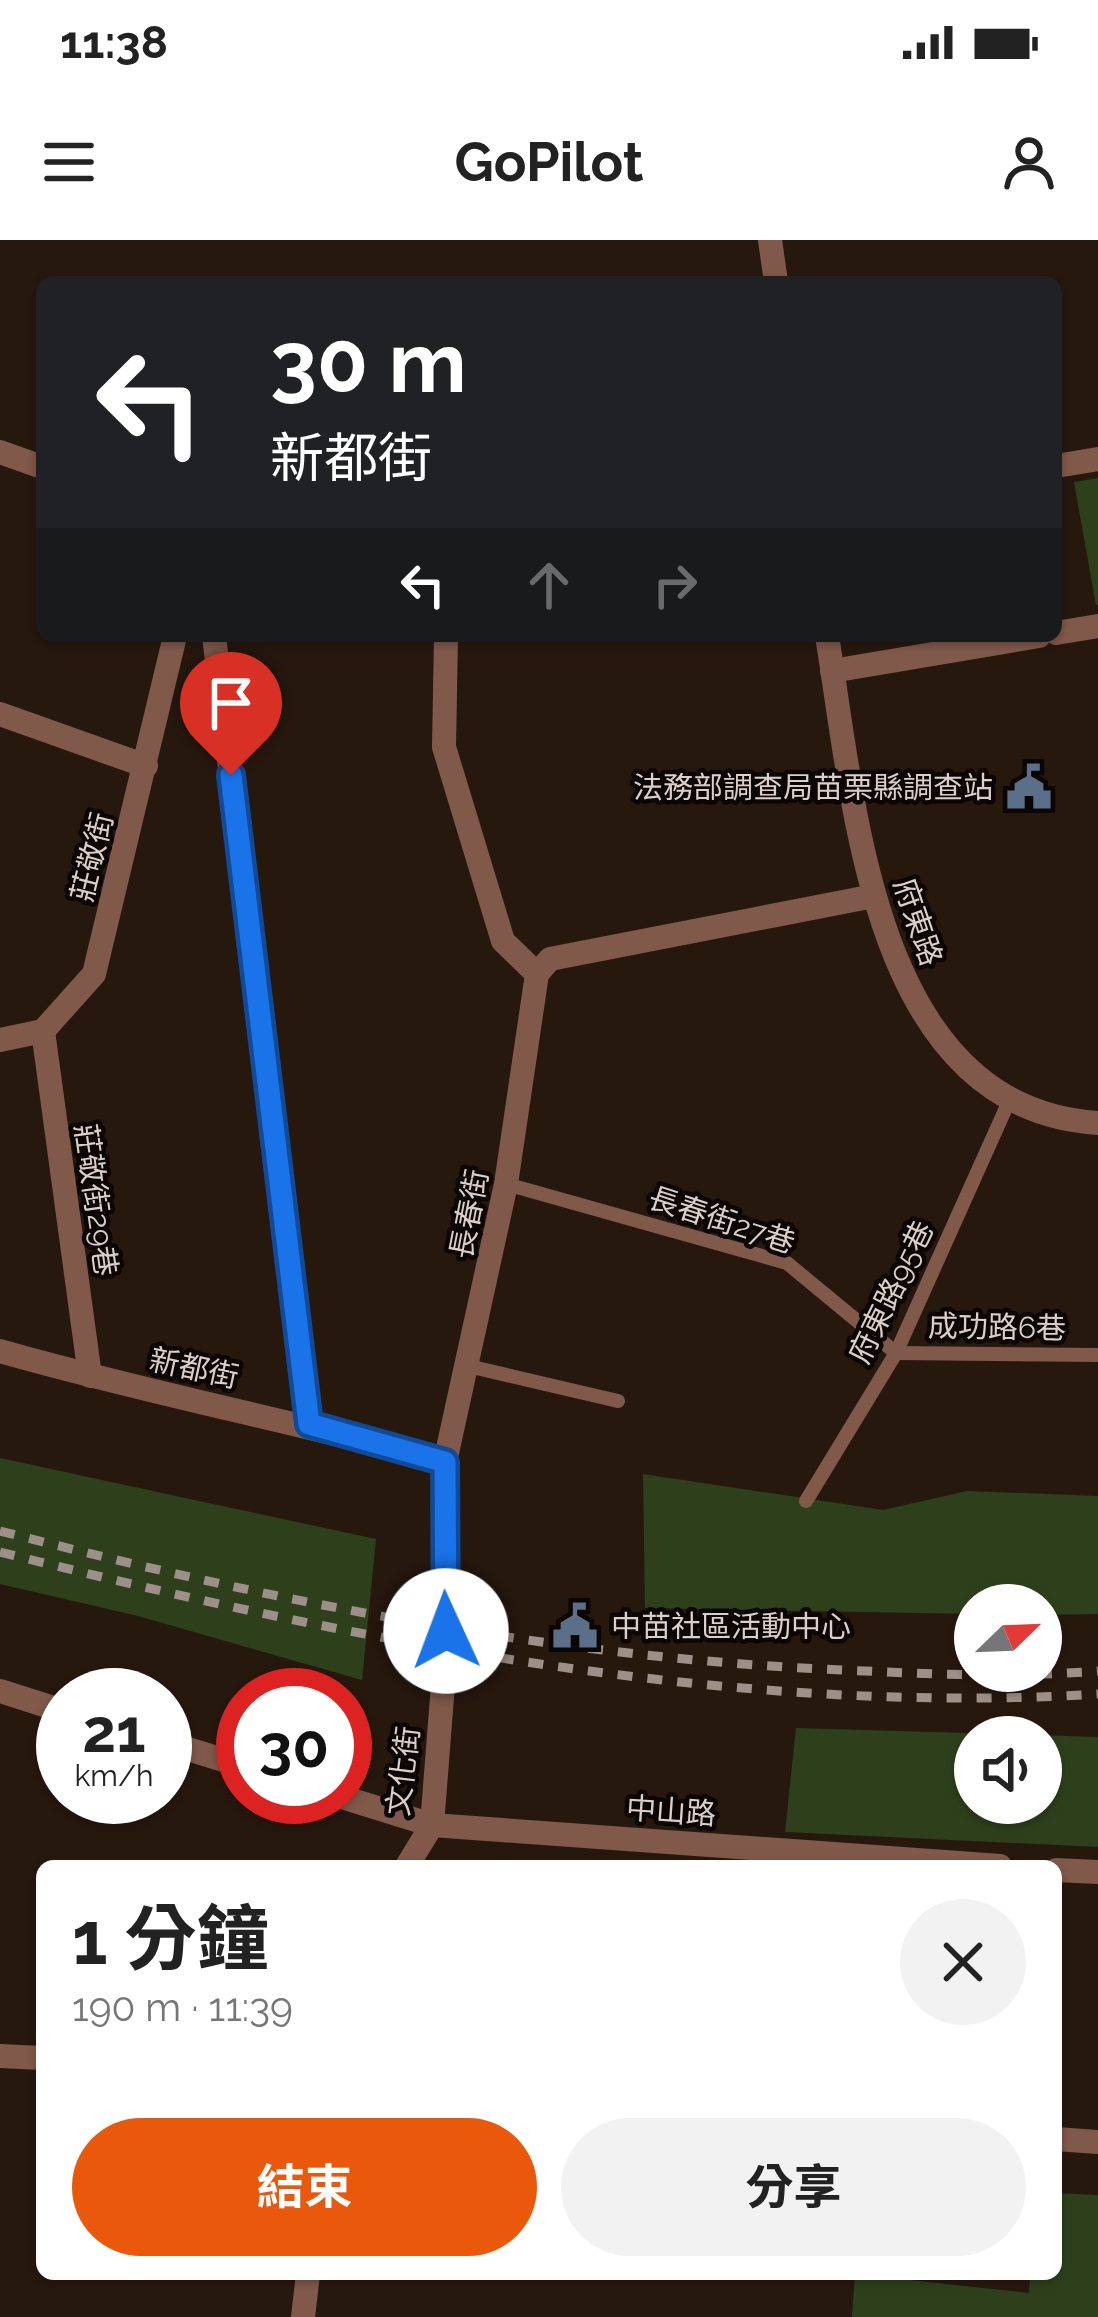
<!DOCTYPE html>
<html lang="zh-TW">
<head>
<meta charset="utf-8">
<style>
	:root { --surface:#fff; --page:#f2f2f2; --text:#222; --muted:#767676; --accent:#ea580c }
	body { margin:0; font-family:Raleway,"Noto Sans TC",sans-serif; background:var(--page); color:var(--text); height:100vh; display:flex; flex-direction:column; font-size:45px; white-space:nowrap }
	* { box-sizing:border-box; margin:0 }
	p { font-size:39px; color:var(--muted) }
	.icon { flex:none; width:66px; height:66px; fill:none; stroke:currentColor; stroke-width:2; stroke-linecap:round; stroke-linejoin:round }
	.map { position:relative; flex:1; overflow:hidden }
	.sheet { position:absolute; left:36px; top:1620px; width:1026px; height:420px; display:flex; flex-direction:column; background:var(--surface); border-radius:18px; box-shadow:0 3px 9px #0004 }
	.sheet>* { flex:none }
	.hud { position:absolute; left:36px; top:36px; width:1026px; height:366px; border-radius:18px; box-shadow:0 3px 9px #0004; background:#202124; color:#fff; overflow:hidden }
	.needle { width:78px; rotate:67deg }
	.buttons { position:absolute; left:954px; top:1344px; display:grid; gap:24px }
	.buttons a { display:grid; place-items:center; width:108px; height:108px; border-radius:50%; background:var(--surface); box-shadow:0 3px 9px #0004; font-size:60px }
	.speed { position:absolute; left:36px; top:1428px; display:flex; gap:24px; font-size:60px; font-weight:700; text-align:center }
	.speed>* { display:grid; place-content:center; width:156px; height:156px; border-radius:50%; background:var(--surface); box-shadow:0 3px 9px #0004; line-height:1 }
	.speed small { font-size:30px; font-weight:400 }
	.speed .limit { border:18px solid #d22; background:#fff; color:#111 }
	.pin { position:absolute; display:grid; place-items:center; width:102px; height:102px; color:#fff; margin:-123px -51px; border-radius:50% 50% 50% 0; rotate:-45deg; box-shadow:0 0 12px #0007 }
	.pin .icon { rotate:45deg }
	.me { position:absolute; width:132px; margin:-66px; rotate:358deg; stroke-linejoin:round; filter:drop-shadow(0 0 9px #0008) }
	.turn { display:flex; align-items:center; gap:42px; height:252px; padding:0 36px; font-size:54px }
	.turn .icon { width:156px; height:156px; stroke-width:2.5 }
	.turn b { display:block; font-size:84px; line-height:102px }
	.lanes { display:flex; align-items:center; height:114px; padding:0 36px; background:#0003; justify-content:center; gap:60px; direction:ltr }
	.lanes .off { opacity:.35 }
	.round { display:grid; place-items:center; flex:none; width:126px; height:126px; border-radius:63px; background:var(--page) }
	.headline { display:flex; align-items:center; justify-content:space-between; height:204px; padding:0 36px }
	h1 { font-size:72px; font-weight:700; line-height:90px }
	.primary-button { display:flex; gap:24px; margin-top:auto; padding:24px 36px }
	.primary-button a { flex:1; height:138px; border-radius:72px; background:var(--accent); color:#fff; font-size:48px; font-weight:700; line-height:138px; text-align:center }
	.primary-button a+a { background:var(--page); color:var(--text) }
	.status { display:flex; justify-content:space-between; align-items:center; height:84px; padding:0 60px; background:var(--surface); direction:ltr }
	.status svg { height:33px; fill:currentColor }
	header { display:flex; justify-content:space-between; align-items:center; height:156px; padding:0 36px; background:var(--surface); font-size:54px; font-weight:700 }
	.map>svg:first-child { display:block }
</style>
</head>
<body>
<div class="status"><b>11:38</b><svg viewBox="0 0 49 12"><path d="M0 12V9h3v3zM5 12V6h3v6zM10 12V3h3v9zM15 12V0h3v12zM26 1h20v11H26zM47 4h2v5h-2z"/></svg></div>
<header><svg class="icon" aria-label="menu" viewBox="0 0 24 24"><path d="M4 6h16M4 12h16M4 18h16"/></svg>GoPilot<svg class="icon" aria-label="person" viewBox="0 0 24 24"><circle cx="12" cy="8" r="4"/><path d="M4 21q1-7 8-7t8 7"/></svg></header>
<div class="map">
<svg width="1098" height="2077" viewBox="0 0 1098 2077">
	<rect width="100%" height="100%" fill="#27180e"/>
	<!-- green -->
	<g fill="#2e401b" fill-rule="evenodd">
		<polygon points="1098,238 1098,365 1096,365 1074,242"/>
		<polygon points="0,1218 376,1299 362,1440 138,1376 0,1344"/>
		<polygon points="643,1234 883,1270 967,1251 1098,1256 1098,1374 1041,1375 1041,1365 975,1365 975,1374 645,1368"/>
		<path d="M796,1488L1098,1497V1607L785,1592ZM1041,1497V1563H975V1497Z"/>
		<polygon points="1056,1953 1098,1955 1098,2077 852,2077 855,2034 1029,2053 1030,2034 1056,2034"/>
	</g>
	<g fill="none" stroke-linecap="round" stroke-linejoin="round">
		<!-- service -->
		<g stroke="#81594a" stroke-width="14">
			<polyline points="506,944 787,1023 896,1113"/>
			<polyline points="896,1113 1098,1115"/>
			<polyline points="468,1126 618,1161"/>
			<polyline points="806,1261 896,1113 1010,859"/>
		</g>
		<!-- minor -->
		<g stroke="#81594a" stroke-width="24">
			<polyline points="0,212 42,227"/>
			<polyline points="1056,226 1098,219"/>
			<polyline points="1056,393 1098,386"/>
			<polyline points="214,396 309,1184"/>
			<polyline points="446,396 444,507 503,701 537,734"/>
			<polyline points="832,431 1039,396"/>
			<polyline points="0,474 146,526"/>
			<polyline points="43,791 90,1136"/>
			<polyline points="0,800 43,791 94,734 175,396"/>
			<path d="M0,1111C147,1153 297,1182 445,1222"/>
			<polyline points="407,1626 432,1585 445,1419 445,1222 506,944 537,734 550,719 874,656"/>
			<polyline points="303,2077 308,2034"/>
		</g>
		<!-- tertiary -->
		<g stroke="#81594a" stroke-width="24">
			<polyline points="770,0 776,42"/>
			<path d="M827,396C855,565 872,869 1098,883"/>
			<polyline points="0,1451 63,1471"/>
			<polyline points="165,1502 243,1526"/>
			<polyline points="342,1557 432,1585 1000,1626"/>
			<polyline points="1056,1630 1098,1632"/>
			<polyline points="0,1816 42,1818"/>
			<polyline points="1056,1899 1098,1902"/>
		</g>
		<!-- rail -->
		<g stroke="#9c9088" stroke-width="9" stroke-dasharray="15 15" stroke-linecap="butt">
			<path d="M0,1291C276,1362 558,1418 843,1430C929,1434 1012,1438 1098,1431"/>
			<path d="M0,1312C350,1400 736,1477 1098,1454"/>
		</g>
	</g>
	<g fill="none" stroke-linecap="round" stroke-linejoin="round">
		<!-- route casing -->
		<g stroke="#114b97" stroke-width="30">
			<polyline id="route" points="231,535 309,1184 445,1222 446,1391"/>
		</g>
		<!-- route -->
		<use href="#route" stroke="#1a73e8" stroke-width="21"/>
	</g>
	<!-- icons -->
	<defs>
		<g id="civic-bare" transform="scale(3.6)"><path d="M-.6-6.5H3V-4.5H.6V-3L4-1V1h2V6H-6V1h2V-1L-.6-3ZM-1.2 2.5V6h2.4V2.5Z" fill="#5c6f8a" stroke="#0b0503" stroke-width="2.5" paint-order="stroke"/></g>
	</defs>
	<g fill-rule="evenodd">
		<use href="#civic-bare" x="1029" y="547"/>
		<use href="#civic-bare" x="575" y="1386"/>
	</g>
	<g text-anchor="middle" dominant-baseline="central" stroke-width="9" stroke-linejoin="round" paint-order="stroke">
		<!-- poi labels -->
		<g font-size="30" fill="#dacfc9" stroke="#0b0503" text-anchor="end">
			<text x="993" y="547">法務部調查局苗栗縣調查站</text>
			<text x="611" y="1386" text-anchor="start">中苗社區活動中心</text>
		</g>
		<!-- street labels -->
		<g font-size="30" fill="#dacfc9" stroke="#0b0503">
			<text transform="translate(92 617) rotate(-76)">莊敬街</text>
			<text transform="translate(918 682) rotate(71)">府東路</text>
			<text transform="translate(96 960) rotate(82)">莊敬街29巷</text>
			<text transform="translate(469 974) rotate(-79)">長春街</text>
			<text transform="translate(722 980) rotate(18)">長春街27巷</text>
			<text transform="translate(891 1052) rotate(-64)">府東路95巷</text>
			<text transform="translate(997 1087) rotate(1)">成功路6巷</text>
			<text transform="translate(194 1128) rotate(12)">新都街</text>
			<text transform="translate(403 1531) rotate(-83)">文化街</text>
			<text transform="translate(671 1571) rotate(4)">中山路</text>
		</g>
	</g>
</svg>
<div class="buttons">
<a><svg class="needle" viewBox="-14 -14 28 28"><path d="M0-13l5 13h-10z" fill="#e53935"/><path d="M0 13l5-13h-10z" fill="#767676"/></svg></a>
<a><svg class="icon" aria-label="sound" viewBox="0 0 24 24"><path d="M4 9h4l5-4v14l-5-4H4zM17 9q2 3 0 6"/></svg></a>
</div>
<div class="speed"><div>21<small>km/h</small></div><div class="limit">30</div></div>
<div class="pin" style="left:231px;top:535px;background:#d93025"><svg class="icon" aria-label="arrive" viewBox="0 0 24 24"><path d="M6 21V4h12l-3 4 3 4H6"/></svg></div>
<svg class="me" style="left:446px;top:1391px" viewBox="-20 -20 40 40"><circle r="19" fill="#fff"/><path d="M0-13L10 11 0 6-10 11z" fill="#1a73e8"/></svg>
<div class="hud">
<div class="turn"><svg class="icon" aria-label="left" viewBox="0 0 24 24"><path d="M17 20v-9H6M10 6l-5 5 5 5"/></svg><div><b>30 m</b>新都街</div></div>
<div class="lanes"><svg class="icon" aria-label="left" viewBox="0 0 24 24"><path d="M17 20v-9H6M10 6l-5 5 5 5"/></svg><svg class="icon off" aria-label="ahead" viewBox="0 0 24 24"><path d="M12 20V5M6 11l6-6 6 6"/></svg><svg class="icon off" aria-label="right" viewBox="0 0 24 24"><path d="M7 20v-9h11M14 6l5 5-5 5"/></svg></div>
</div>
<section class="sheet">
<div class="headline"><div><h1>1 分鐘</h1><p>190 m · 11:39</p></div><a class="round"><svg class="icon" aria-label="close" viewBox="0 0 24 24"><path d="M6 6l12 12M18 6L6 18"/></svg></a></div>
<div class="primary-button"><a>結束</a><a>分享</a></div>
</section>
</div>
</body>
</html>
